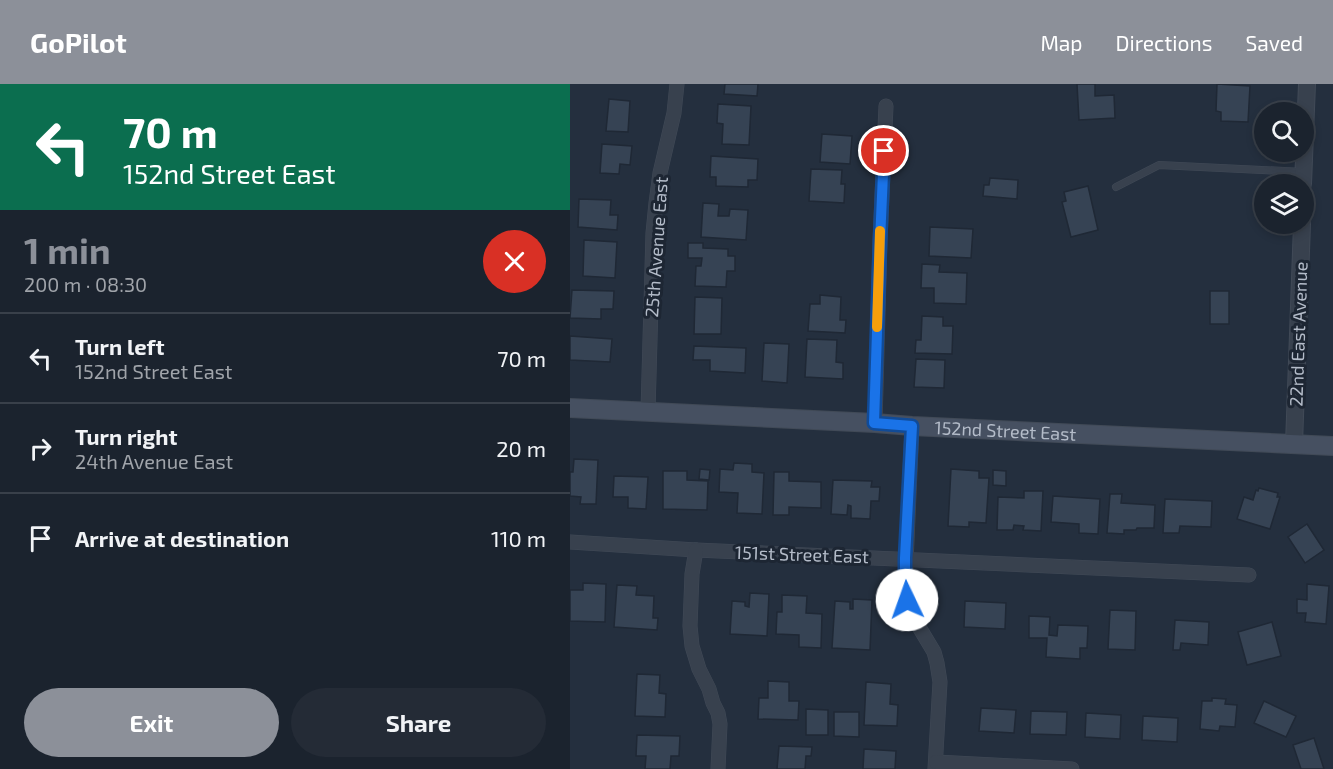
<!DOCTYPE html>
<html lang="en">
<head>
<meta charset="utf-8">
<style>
	:root { --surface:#1b232e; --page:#242b36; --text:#f1f3f6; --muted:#a0a4aa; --line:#39404a; --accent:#8c9099 }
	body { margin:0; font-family:"Exo 2",sans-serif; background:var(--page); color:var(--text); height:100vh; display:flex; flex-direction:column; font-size:22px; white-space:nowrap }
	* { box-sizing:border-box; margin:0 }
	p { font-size:20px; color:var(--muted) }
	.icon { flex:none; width:33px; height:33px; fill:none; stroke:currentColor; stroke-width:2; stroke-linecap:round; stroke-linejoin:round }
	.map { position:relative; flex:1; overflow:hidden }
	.drawer { display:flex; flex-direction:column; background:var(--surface); width:570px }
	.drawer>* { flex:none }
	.banner { background:#0b6e4f; color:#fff; overflow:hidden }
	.buttons { position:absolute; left:684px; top:18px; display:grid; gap:12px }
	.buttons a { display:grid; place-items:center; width:60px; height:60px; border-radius:50%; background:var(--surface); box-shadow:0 3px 9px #0003,0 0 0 2px var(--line); font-size:30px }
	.pin { position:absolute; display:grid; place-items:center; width:51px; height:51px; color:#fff; margin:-26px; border:3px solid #fff; border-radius:50%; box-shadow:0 2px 6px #0007 }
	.me { position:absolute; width:66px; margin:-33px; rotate:357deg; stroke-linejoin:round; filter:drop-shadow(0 0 4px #0008) }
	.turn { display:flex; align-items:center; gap:21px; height:126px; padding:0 24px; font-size:27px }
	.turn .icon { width:78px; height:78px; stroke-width:2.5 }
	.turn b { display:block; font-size:42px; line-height:51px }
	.round { display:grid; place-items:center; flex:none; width:63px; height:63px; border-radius:32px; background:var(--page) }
	.summary { display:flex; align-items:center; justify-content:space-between; height:102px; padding:0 24px }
	h1 { font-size:36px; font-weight:700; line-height:45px; color:var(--accent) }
	.primary-button { display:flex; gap:12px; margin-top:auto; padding:12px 24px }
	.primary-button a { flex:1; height:69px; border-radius:36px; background:var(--accent); color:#fff; font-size:24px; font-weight:700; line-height:69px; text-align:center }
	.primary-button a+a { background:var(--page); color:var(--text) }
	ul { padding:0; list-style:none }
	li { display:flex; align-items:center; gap:18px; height:90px; padding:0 24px; border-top:2px solid var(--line) }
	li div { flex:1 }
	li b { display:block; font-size:22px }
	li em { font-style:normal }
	header { display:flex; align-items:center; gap:36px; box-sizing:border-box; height:84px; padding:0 30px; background:var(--accent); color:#fff }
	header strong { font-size:28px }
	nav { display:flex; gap:33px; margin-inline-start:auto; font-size:21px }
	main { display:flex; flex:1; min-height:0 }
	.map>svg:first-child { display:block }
</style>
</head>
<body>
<header>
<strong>GoPilot</strong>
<nav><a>Map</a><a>Directions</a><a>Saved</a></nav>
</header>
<main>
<section class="drawer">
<div class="banner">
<div class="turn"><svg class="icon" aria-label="left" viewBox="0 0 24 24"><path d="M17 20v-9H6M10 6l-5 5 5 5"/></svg><div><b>70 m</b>152nd Street East</div></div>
</div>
<div class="summary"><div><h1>1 min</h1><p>200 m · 08:30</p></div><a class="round" style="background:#d93025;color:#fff"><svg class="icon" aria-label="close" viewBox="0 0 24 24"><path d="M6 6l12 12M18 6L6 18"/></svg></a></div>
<ul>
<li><svg class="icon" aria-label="left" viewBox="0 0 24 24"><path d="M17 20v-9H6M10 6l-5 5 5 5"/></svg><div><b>Turn left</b><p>152nd Street East</p></div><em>70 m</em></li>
<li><svg class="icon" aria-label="right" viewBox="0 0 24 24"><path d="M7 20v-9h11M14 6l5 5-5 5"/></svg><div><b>Turn right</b><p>24th Avenue East</p></div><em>20 m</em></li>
<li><svg class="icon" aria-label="arrive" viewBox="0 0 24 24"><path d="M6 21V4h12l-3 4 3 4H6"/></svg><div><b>Arrive at destination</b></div><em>110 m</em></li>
</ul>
<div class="primary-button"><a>Exit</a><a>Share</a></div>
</section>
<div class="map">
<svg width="763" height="685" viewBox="0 0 763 685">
	<rect width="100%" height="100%" fill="#242f3e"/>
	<!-- building -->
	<g fill="#364354" stroke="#1f2835" stroke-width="1.5">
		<polygon points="155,0 188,0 187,12 154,10"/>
		<polygon points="507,0 525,0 525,12 544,11 545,34 509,36"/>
		<polygon points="647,0 680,2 678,38 651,37 651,28 646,27"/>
		<polygon points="39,15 60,17 58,48 36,47"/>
		<polygon points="148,20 181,22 179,61 152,60 153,40 147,39"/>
		<polygon points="252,50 282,52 280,80 250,78"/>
		<polygon points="32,60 62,62 60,81 50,80 49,90 30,89"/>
		<polygon points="141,72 188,75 187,96 178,96 178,103 146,102 146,93 140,93"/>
		<polygon points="241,85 272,86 271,100 275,100 274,119 239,117"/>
		<polygon points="420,94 448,96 447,115 413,112 414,101 419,101"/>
		<polygon points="518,102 528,146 501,153 492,118 496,117 494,108"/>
		<polygon points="9,115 41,116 40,131 48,131 47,146 8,143"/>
		<polygon points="133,119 149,120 148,132 159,132 160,125 178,126 176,156 131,153"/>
		<polygon points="360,143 403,145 401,174 359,172"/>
		<polygon points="14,156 47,158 45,194 13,192"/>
		<polygon points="118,159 133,159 133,164 158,165 158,172 165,172 165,187 157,187 156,203 125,202 126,182 131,182 132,174 118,174"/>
		<polygon points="352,180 370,181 369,188 397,189 396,220 364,219 364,204 351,204"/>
		<polygon points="2,206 44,207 43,225 31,225 31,235 0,234"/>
		<rect x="640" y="207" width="19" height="33"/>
		<polygon points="250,211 271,213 270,236 276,236 275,249 238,247 240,220 250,220"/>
		<polygon points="125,213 152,214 151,250 124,250"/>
		<polygon points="352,232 373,233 373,242 383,242 382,270 345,269 346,256 351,256"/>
		<polygon points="0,252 42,255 40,278 0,276"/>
		<polygon points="237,255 267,256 266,278 273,279 273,295 235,293"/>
		<polygon points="194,259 219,260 217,299 192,297"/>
		<polygon points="124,262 176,264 175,289 140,287 140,276 123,276"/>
		<polygon points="346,275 375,276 374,304 344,303"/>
		<polygon points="4,375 28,376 26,420 10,420 11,413 0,412 0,388 3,388"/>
		<polygon points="164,379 182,380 182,388 194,389 192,430 167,429 168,409 149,408 150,385 163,386"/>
		<polygon points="130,385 140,386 139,396 129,395"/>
		<polygon points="381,385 409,387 409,394 419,394 416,439 399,438 399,443 378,442"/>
		<polygon points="423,386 436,387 436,402 423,401"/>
		<polygon points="93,387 117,387 117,396 138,397 137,426 93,425"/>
		<polygon points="204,388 219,388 219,397 251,398 251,424 219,423 219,431 203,431"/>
		<polygon points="44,392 78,393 76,425 58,424 58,413 43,413"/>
		<polygon points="263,396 302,397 301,403 310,403 309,417 301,417 300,435 281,434 281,422 278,421 277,431 261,430"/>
		<polygon points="689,404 708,409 707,413 710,413 700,445 667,435 674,413 683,416 686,406 688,407"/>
		<polygon points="454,407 473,407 471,447 453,446 454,442 444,441 443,446 427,446 428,413 454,414"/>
		<polygon points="540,410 552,410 551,419 585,421 584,444 567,444 566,446 554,446 554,450 537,449"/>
		<polygon points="483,412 530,415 528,450 509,449 509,440 481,438"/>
		<polygon points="595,415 642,417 641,443 610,442 609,449 593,449"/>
		<polygon points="737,440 754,466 735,479 718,453"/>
		<polygon points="13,499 36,500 35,538 0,537 0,506 13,506"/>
		<polygon points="737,500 759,502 756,540 735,538 736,529 727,529 727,515 737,516"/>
		<polygon points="47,501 67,502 66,511 84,512 83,534 88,534 87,546 44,543"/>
		<polygon points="180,509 199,510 197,552 160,550 162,517 175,518 175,522 179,523"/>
		<polygon points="212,511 237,512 236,529 252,530 251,564 229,563 229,551 206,550 207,528 212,528"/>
		<polygon points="283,515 302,516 300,566 262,564 265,517 280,518 280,525 283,525"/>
		<polygon points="395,517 436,519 435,545 394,543"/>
		<polygon points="540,526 566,527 565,566 538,565"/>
		<polygon points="459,532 480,533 479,551 487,552 488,541 518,542 517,564 510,564 510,575 476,573 477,554 459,554"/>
		<polygon points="605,536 639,538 638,561 611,559 610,566 603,566"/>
		<polygon points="702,538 711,572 677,581 668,548"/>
		<polygon points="67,590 90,591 89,609 96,610 95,633 65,632"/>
		<polygon points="198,597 219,598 219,617 229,617 228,636 188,635 189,614 198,614"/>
		<polygon points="296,598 321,600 320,620 328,621 327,642 294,641"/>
		<polygon points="642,614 656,615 655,620 667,621 665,643 650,642 649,647 630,645 632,617 642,617"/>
		<polygon points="694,617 726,632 716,653 684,639"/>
		<polygon points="411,624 446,626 444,649 409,647"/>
		<polygon points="236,625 258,626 258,651 236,651"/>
		<polygon points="461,627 497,628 496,651 460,650"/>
		<polygon points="264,628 289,628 289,653 264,652"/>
		<polygon points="516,629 551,631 550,655 515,653"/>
		<polygon points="573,632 608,634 607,658 572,656"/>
		<polygon points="67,651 110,652 109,672 101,672 100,685 75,685 76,672 66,672"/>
		<polygon points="744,654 754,685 731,685 723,661"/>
		<polygon points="209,662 242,663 241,672 236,672 235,685 207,685"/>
		<polygon points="294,665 326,667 325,685 293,685"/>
	</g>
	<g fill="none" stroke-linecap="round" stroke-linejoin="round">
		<!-- service casing -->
		<g stroke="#414a57" stroke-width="8">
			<polyline id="service" points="546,103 589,81 734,88"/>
		</g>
		<!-- minor casing -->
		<g stroke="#414a57" stroke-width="15">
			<g id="minor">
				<polyline points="78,327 83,149 86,119 90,89 104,29 107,0"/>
				<polyline points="305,339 310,157 316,22"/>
				<polyline points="342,342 335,501 340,528 364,568 367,579 370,598 365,685"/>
				<polyline points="0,458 126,466 679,491"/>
				<polyline points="126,466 122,490 120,542 122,562 129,585 139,605 143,619 148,629 150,640 148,685"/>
				<polyline points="366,678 502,685"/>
			</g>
		</g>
		<!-- tertiary casing -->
		<g stroke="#414a57" stroke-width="18">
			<g id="tertiary">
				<polyline points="733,100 737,0"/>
				<polyline points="724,360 732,140"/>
			</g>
		</g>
		<!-- secondary casing -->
		<g stroke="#414a57" stroke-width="20">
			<g id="secondary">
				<path id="s1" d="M0,324L305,339L342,342L763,362"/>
			</g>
		</g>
		<!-- service -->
		<use href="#service" stroke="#38414e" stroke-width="7"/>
		<!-- minor -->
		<use href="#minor" stroke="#38414e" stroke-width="14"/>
		<!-- tertiary -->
		<use href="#tertiary" stroke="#38414e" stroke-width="16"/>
		<!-- secondary -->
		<use href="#secondary" stroke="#465061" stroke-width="18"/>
	</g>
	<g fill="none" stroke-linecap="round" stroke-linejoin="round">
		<!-- route casing -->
		<g stroke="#114b97" stroke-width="15">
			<polyline id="route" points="314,67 310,157 304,339 342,342 335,474 335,501 337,516"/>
		</g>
		<!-- route -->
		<use href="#route" stroke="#1a73e8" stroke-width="10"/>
		<!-- slow -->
		<polyline stroke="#f59e0b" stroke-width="10" points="307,243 310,147"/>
	</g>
	<g text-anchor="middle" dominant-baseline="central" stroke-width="6" stroke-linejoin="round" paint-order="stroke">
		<!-- street labels -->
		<g font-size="18" fill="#b4bcc9" stroke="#1d2633">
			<text transform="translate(86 163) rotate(-86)">25th Avenue East</text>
			<text transform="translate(728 250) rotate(-88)">22nd East Avenue</text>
			<text stroke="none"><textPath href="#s1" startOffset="436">152nd Street East</textPath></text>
			<text transform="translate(232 470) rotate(2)">151st Street East</text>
		</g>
	</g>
</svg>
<div class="buttons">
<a><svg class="icon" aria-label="search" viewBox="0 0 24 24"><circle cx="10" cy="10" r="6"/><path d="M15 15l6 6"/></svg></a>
<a><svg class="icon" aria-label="layers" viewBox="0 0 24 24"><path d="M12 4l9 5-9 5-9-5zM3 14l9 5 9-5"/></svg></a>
</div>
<div class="pin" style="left:314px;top:67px;background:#d93025"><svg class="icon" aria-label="arrive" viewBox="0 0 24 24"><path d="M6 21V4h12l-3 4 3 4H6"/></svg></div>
<svg class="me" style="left:337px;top:516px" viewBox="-20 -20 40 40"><circle r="19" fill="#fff"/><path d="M0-13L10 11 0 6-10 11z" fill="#1a73e8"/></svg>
</div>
</main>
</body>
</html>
